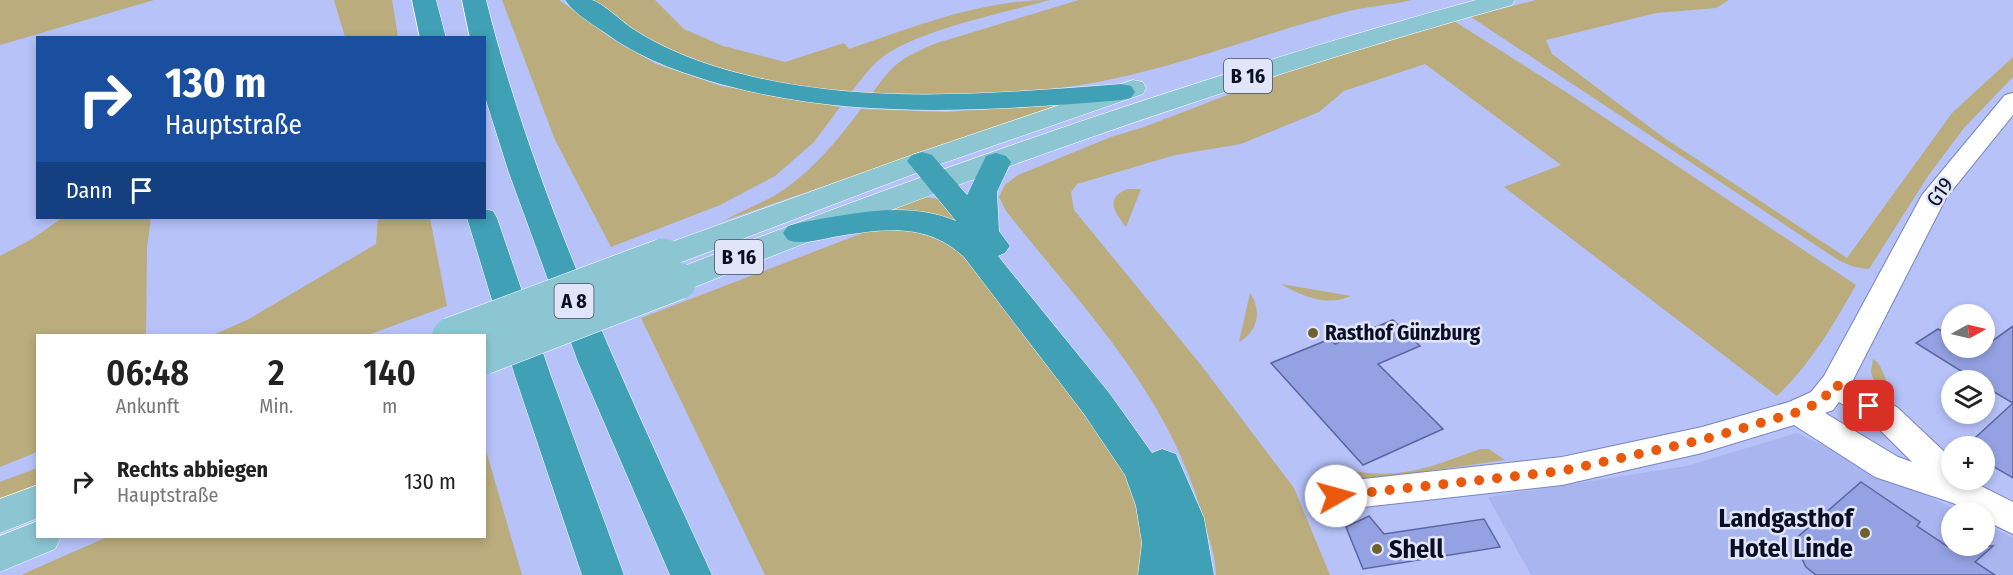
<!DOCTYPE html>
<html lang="de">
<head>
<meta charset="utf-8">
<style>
	:root { --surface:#fff; --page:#f6f6f6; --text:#222; --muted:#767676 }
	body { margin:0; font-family:"Fira Sans Condensed",sans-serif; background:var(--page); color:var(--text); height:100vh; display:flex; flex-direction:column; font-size:22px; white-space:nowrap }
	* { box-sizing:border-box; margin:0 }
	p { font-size:20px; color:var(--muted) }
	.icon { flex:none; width:33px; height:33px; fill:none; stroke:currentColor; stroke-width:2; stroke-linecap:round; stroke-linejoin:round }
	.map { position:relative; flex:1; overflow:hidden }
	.drawer { position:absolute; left:36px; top:334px; width:450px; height:204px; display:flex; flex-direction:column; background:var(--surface); border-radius:0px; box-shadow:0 3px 9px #0003 }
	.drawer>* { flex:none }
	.hud { position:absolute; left:36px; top:36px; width:450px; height:183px; border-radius:0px; box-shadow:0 3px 9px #0003; background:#1a4fa0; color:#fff; overflow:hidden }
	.needle { width:39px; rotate:82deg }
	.tools { position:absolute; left:1941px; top:304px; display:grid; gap:12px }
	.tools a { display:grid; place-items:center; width:54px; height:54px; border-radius:50%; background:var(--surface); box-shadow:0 3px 9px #0003; font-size:30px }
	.pin { position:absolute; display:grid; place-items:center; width:51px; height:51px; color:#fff; margin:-26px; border-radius:12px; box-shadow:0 3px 9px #0006 }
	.me { position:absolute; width:66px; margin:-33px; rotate:83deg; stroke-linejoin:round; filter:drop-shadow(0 0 4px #0008) }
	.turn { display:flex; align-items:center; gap:21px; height:126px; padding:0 30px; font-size:27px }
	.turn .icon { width:78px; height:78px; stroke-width:2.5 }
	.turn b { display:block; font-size:42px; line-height:51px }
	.then { display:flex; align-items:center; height:57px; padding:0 30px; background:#0003; gap:12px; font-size:22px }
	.eta { display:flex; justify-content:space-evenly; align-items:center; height:102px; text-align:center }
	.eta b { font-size:36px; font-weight:600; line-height:42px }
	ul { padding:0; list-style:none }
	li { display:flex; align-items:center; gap:18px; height:90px; padding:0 30px }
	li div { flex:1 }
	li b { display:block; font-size:22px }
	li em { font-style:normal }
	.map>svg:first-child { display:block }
</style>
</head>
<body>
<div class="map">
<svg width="2013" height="575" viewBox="0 0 2013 575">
	<rect width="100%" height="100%" fill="#b6c2f8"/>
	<!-- built -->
	<polygon fill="#a8b5ef" points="1797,433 1963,513 1952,513 1952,546 1984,546 1985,524 2013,538 2013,575 1531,575 1488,497 1687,466"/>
	<!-- green -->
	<g fill="#baac7c">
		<polygon points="0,0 154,0 0,45"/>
		<polygon points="334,0 392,0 398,37 345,37"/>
		<polygon points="502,0 559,0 614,40 656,64 721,86 840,107 814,142 775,176 720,205 611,247 555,140"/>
		<path d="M592,0H655L684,29L723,46L785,62L844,43L849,49C914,27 981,0 1050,0C1006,12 919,30 884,56C870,66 861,80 850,94C782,83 709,74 648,39C629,28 610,13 592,0Z"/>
		<path d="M1079,0H1412C1391,5 1369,6 1349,11C1255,35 1164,74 1067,87C1001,97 937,96 871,95C895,62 899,59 937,43Z"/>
		<path d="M1536,0H1729L1716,8L1656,13L1546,40L1552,54L1663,137L1847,258L1952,113L2013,57V77L1964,128L1928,176L1869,269C1855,268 1847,265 1835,258L1471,17Z"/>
		<path d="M1454,21L1569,94L1856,285C1832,327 1812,362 1777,396L1504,187L1561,165L1425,64L1344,91L1319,112L1241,144L1175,155L1077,184L1071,192L1074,210L1201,365L1294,488L1330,575H1216C1216,557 1209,539 1204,521C1170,394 1085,311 1006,211L999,197L1005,185L1018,175L1111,137L1144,127L1298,68Z"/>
		<path d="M1078,99L723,221C740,212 760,204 777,194C811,173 837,141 861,109L947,112L1008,108Z"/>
		<path d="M1127,189H1141L1126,227C1115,212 1104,199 1127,189Z"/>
		<polygon points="924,197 939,199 961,224 890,211"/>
		<polygon points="62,218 151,218 147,247 146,336 38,336 37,452 0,467 0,256 32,239"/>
		<polygon points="378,218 430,218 447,306 365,336 211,336 249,319 376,244"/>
		<path d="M899,228C929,234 951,243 973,265L1122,462L1142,516L1145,543L1140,575H765L641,318L868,231Z"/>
		<path d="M1281,284L1351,296C1327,307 1302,296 1281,284Z"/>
		<path d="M1250,293C1262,311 1258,331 1239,342Z"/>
		<path d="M1873,359C1885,365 1889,396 1897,409L1879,398L1871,372Z"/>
		<polygon points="485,447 522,575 21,575 107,537 484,537"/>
		<path d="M1480,449H1489L1505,460L1372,479L1349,477L1336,471L1340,468C1395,482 1429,468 1480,449Z"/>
		<polygon points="37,468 37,485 0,501 0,482"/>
	</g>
	<!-- building -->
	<g fill="#94a2e3" stroke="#5a66a2" stroke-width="1.5">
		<polygon points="1393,320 1420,346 1378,364 1443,429 1363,465 1271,363 1330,339 1335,344"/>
		<polygon points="2013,326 2013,478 1984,461 1984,447 1965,447 2013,403 1984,386 1984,381 1977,381 1916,343 1938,329 1952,337 1952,348 1970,348 1977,352"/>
		<polygon points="1861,482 1920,522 1917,526 1947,546 1993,546 1975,562 1995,575 1816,575 1806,567 1793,541"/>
		<polygon points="1369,516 1384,534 1484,519 1500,547 1363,569 1346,527"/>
	</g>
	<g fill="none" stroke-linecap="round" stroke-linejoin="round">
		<!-- minor casing -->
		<g stroke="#7784c3" stroke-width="2">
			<path id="minor" d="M2013,93V115L1946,198L1853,380L1898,408L1952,459V480H1969L2013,502V534L1984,520V513H1971L1953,503L1875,477L1794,425L1702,453L1562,485L1336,510L1324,506L1319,496L1324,486L1336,482L1562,457L1702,427L1789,402L1811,392L1824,376L1922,195L2005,95ZM1839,402L1876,426L1912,462L1898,457L1825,413L1833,410Z"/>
		</g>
		<!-- major casing -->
		<g stroke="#fff" stroke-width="1">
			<g id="major">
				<path d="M1476,0H1515L1512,5C1232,83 958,180 690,289L678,292L666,289L662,281L666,273C931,170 1201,75 1476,0Z"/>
				<polygon points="1133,80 1143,82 1146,88 1143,94 932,167 674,265 663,268 652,265 647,257 652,249 912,155"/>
				<polygon points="38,485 38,518 0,533 0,499"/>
				<polygon points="38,521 38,537 61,537 55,549 0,572 0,536"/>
			</g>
		</g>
		<!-- highway casing -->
		<g stroke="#fff" stroke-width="1">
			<g id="highway">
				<polygon points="412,0 436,0 446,38 420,38"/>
				<path d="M462,0H486C536,199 626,388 712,575H670L578,362L509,173L484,94V38H470Z"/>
				<path d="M565,0C573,0 585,0 592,0C603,3 622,22 633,29C659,46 690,59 720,68C850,107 988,94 1121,84L1131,86L1135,92L1131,98L1121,100C989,111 857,120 728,86C687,75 646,61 611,37C596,26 575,15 565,0Z"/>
				<path d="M922,152L932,155L967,195L986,156L996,153L1006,156L1011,162L997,192L999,231L1010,246L1005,253L998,256L1110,394L1152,453L1162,449L1176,454L1204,518L1214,575H1138L1142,543L1136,506L1125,475L1084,414L964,257C926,221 881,229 833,237C818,240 803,245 788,240L783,233L788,226L799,223C850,214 906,200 956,221L907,161L912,155Z"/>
				<polygon points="484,209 493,211 497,218 551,376 624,575 582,575 515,376 467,218 484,218"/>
			</g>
		</g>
		<!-- minor -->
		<use href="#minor" fill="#fff" fill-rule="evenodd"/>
		<!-- major -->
		<use href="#major" fill="#8cc6d3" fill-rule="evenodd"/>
		<!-- highway -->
		<use href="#highway" fill="#40a0b5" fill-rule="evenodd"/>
		<!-- major-bridge casing -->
		<g stroke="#fff" stroke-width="38" stroke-linecap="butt">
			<g id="major-bridge">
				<polyline points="451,336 663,257"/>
				<polyline points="484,356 678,281"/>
			</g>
		</g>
		<!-- major-bridge -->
		<use href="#major-bridge" stroke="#8cc6d3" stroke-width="37"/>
	</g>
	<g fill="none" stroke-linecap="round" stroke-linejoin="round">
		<!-- route -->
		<polyline stroke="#ea580c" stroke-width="10" stroke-dasharray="0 18" points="1336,496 1562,471 1702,440 1798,412 1822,401 1835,384 1869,406"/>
	</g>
	<!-- markers -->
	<g fill="#6f612f" stroke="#e0e5fa" stroke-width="2">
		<circle cx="1313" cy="333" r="6"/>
		<circle cx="1865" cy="533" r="6"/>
		<circle cx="1377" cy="549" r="6"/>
	</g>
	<g text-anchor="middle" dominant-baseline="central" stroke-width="5" stroke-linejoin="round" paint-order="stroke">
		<!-- shield labels -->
		<g fill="#e0e5fa" stroke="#4a4e65" stroke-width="1.5">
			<rect x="1224" y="59" width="48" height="34" rx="4.5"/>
			<rect x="715" y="240" width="48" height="34" rx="4.5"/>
			<rect x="554.5" y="284" width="39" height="34" rx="4.5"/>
		</g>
		<g font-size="20" font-weight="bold" fill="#0a0e25">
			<text x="1248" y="76">B 16</text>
			<text x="739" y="257">B 16</text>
			<text x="574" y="301">A 8</text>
		</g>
		<!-- street labels -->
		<g font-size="21" fill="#0a0e25" stroke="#e0e5fa">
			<text transform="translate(1940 192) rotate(-55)">G19</text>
		</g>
		<!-- poi labels -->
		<g font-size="21" font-weight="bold" fill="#0a0e25" stroke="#e0e5fa" text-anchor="start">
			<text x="1325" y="333">Rasthof Günzburg</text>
		</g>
		<!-- near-poi labels -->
		<g font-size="26" font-weight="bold" fill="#0a0e25" stroke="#e0e5fa" text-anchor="end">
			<text x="1853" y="518">Landgasthof<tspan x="1853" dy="30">Hotel Linde</tspan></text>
			<text x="1389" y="549" text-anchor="start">Shell</text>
		</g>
	</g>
</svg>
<div class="tools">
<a><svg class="needle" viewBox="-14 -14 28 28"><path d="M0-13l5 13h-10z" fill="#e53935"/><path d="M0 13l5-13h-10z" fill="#767676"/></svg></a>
<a><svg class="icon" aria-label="layers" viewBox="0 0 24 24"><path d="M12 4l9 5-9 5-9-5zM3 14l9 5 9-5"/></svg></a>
<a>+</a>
<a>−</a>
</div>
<div class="pin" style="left:1869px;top:406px;background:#d93025"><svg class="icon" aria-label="arrive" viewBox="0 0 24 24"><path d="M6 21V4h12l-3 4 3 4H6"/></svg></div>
<svg class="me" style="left:1336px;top:496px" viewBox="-20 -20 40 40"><circle r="19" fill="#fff"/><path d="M0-13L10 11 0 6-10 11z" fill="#ea580c"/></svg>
<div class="hud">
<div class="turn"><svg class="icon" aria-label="right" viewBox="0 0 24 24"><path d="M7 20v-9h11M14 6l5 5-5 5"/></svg><div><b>130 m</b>Hauptstraße</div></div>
<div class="then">Dann<svg class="icon" aria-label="arrive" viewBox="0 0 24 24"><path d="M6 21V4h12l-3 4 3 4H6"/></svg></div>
</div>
<section class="drawer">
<div class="eta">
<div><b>06:48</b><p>Ankunft</p></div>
<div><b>2</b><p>Min.</p></div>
<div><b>140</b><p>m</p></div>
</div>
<ul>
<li><svg class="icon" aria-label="right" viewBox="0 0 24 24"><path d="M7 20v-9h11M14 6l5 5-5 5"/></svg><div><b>Rechts abbiegen</b><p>Hauptstraße</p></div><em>130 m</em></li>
</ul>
</section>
</div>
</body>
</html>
